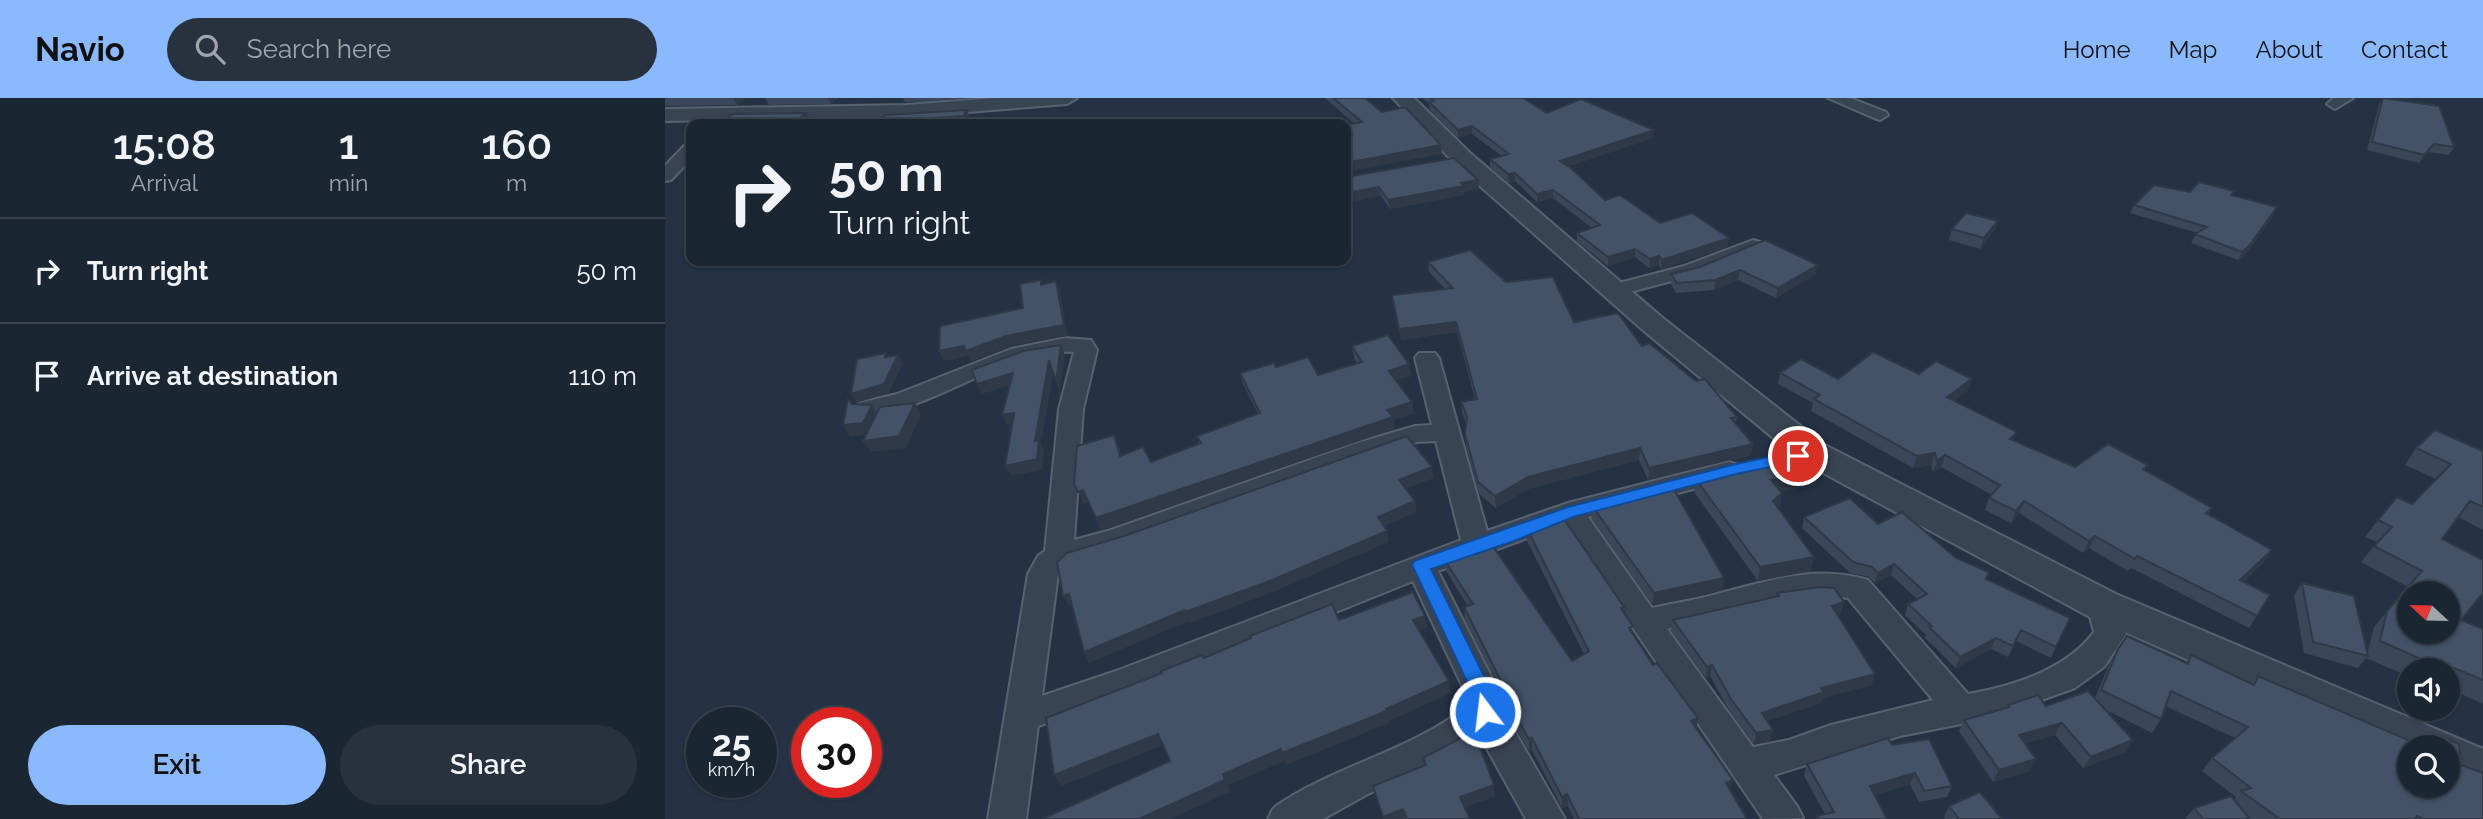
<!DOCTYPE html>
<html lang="en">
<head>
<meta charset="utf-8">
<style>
	:root { --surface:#1b2633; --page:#28323f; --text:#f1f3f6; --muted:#a0a5ac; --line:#39434e; --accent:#8ab9ff }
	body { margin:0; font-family:Raleway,sans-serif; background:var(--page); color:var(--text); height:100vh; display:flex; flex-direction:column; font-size:26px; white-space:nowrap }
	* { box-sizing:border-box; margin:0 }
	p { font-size:23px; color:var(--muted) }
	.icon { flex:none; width:38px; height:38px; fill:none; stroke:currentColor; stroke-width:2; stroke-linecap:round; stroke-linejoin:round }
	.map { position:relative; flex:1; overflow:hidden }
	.panel { display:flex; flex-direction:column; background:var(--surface); width:665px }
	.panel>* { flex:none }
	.guide { position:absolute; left:21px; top:21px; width:665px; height:147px; border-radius:14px; box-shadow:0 2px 5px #0004,0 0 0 2px var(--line); background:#1b2633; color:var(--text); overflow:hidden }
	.needle { width:46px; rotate:292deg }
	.buttons { position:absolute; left:1732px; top:483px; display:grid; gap:14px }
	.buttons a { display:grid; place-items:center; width:63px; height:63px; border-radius:50%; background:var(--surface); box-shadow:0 2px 5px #0004,0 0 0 2px var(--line); font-size:35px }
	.speed { position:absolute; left:21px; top:609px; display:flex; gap:14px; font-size:35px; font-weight:700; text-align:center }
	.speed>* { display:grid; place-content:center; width:91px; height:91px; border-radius:50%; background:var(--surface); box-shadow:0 2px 5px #0004,0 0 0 2px var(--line); line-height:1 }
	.speed small { font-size:18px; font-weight:400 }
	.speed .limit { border:10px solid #d22; background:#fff; color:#111 }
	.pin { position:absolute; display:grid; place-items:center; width:60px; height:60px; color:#fff; margin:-30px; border:4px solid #fff; border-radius:50%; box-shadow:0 2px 7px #0007 }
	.me { position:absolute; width:77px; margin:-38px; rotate:345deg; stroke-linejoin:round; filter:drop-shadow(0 0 5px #0008) }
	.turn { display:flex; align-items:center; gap:24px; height:147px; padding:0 28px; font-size:32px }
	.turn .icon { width:91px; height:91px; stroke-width:2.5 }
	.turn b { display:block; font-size:49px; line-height:60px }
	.eta { display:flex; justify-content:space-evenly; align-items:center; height:119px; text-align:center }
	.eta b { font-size:42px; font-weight:600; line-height:49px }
	.primary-button { display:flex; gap:14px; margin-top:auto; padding:14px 28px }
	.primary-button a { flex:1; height:80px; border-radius:42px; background:var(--accent); color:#111; font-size:28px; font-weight:600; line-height:80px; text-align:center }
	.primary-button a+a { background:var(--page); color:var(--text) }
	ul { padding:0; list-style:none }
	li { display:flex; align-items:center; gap:21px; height:105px; padding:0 28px; border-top:2px solid var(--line) }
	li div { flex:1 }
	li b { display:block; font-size:26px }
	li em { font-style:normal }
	header { display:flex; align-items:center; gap:42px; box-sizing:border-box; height:98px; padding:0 35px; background:var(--accent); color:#111 }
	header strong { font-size:33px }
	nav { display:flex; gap:38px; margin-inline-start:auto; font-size:24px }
	.search { width:490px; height:63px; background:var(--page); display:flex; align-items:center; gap:18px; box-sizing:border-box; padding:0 24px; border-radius:38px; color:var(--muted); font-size:26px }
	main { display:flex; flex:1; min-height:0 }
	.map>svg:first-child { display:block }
</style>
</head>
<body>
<header>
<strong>Navio</strong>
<div class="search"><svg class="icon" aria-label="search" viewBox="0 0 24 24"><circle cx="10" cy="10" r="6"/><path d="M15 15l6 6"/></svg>Search here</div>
<nav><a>Home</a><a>Map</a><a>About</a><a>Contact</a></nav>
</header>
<main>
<section class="panel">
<div class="eta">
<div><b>15:08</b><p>Arrival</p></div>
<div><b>1</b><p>min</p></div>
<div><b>160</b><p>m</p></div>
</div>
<ul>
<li><svg class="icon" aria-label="right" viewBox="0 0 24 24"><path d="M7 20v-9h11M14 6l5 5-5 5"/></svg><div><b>Turn right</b></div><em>50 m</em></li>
<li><svg class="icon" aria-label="arrive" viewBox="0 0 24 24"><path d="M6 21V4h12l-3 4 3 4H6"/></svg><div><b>Arrive at destination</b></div><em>110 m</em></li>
</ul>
<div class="primary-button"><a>Exit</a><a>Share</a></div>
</section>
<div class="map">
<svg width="1818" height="721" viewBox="0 0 1818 721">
	<rect width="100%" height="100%" fill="#243244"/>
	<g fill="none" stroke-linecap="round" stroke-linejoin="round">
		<!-- minor casing -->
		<g stroke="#576271" stroke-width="4">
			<g id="minor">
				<polygon points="1163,0 1185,0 1221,14 1223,17 1215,22 1209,20"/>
				<polygon points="1669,0 1688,0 1670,11 1662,6"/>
				<polygon points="26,46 26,61 6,82 0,83 0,68 20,47"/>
				<polygon points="1088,142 1095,144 1098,148 1095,152 1033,176 950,198 943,196 939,192 943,188 1019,168"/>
				<path d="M400,240L426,242L432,252L418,311L409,442L446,432L692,345L750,328L767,327L750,260L754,255H770L774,260L822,433L903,405L1064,364L1073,367L1077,373L1073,379L923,419L987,510C1009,505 1031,502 1052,496C1102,483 1151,466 1203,482L1303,596C1348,588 1401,572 1429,534L1422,507L1426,499L1437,495L1448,499L1461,536L1439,569L1410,590L1327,620L1235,638L1109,677L1132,708L1138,720L1098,721L898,427L773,473L834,594L837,611L900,721H861L815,638L786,656L701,697L658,721H603C606,716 607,710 611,708C671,667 746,653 802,608L800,594L748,483L472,594L373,628L361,721H323L363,476L373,458L380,453L394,311L409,254C345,251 287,299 226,313C215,315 205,318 194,315L191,310L194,305L232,296L346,251ZM771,343L796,442L451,573L377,598L393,476L406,464L463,447L710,357L752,344ZM1152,497L1183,500L1268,602L1166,627L1124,642L1088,649L1002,531L1112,503Z"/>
			</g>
		</g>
		<!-- tertiary casing -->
		<g stroke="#576271" stroke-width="4">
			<g id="tertiary">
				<polygon points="330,0 412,0 402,6 241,19 0,23 0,11 241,7"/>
				<polygon points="728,0 749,0 805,55 999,221 1160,347 1451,496 1818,651 1818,692 1783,678 1783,649 1745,649 1745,659 1423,518 1136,363 979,233 789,65"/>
			</g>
		</g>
		<!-- minor -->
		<use href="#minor" fill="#394453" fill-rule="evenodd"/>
		<!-- tertiary -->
		<use href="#tertiary" fill="#394453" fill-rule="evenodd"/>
	</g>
	<!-- wall -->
	<g fill="#3a4758">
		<polygon points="0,0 81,0 72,7 0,8"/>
		<polygon points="100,0 173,0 166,6 104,7"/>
		<polygon points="238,0 313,0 240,4"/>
		<polygon points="660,0 700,0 717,14 776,47 777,56 690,26"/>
		<polygon points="758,0 858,0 882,15 988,40 904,68 940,102 995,125 1063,149 996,171 994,167 984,170 970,159 943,168 912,143 912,135 927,130 888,100 872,104 850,83 844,85 825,69 825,61 837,58 807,36 793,40 765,12 764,6"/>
		<polygon points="1718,0 1789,49 1784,57 1764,54 1754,65 1702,52 1714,7"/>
		<polygon points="302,12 304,17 300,23 247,26 215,26 214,24"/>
		<polygon points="26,40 26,63 21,56"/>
		<polygon points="681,79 814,91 799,94 799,97 725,111 716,98"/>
		<polygon points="1569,93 1567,97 1608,118 1580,157 1573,162 1526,145 1532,135 1465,115 1469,107 1525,94"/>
		<polygon points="1333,123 1329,133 1315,151 1284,142 1287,131"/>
		<polygon points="763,164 841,184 909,224 977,248 1072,319 1071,325 1088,346 1086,357 983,382 974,362 863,391 831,410 814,396 801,348 800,336 801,325 797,315 796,304 810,301 792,234 736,242 727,197 780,191 764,174"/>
		<polygon points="1035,169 1151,176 1111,200 1073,182 1049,192 1011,195 1006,186 1006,176"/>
		<polygon points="687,248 746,278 731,282 747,304 749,315 728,322 729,331 436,432 423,404 418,406 454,349 456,357 486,364 534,346 532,338 593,316 578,286 575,275 653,277 692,265 689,260"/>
		<polygon points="1115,275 1173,281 1254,276 1303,292 1289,303 1349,343 1410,369 1480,373 1547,410 1543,416 1599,464 1578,484 1592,518 1584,530 1466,470 1463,473 1424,450 1418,455 1354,415 1346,425 1320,412 1324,400 1327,397 1276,369 1268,375 1266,367 1248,370 1146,313 1148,305 1113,286"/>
		<polygon points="1751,350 1818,353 1818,432 1793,419 1777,441 1796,522 1818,531 1818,606 1783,590 1783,572 1745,572 1745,579 1701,560 1693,570 1639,555 1629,497 1637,485 1702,556 1709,529 1743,489 1696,464 1712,444 1700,439 1713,422 1747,406 1771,381 1740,367"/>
		<polygon points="1154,373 1151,387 1116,393 1115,409 1113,411 1146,473 1093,483 1029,394 1030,380"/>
		<polygon points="928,409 1059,480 1057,492 988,507 927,421"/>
		<polygon points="1139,419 1213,426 1324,474 1321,481 1391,549 1386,560 1351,543 1343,559 1326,551 1291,570 1260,540 1261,537 1240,517 1243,506 1252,501 1226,477 1210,485 1204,479 1185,475 1137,430"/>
		<polygon points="862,431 959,509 959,514 968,536 1031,630 1082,721 909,721 903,708 897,710 867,652 864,653 840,610 836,593 800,521 799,509 803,508 781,473 779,461 907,563 919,556 862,443"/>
		<polygon points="1112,495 1176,515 1172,517 1207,587 1157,600 1156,605 1102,623 1108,632 1105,643 1089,646 1064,612 1045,578 1041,580 1006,533 1008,522 1111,498"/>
		<polygon points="1453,551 1521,565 1526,557 1587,586 1593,578 1753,646 1761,638 1796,667 1818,721 1520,721 1529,710 1569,702 1571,699 1537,673 1547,660 1570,640 1500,608 1496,621 1487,635 1441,612 1460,654 1418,670 1390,637 1360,645 1371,661 1365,673 1328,684 1294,633 1299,622 1342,610 1343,607 1381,608 1430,600 1445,564"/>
		<polygon points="1227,647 1287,688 1282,699 1254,704 1245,686 1210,697 1222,721 1151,721 1152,718 1160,716 1139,678 1142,666"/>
		<polygon points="758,660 830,698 800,709 805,721 718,721 708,688 760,667"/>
		<polygon points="1284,708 1337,721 1280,721 1279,719"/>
	</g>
	<!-- shaded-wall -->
	<g fill="#2f3947">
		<polygon points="68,0 81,0 72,7"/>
		<polygon points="163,0 173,0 166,6"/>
		<polygon points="302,12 304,17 300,23 298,18"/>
		<polygon points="141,15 145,23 142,26 127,26"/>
		<polygon points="807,28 807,36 793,40 793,32"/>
		<polygon points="989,32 988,40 895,71 895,63"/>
		<polygon points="1769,46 1764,54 1754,65 1759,57"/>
		<polygon points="776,47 777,56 681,74 681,65"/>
		<polygon points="850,75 850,83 844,85 843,76"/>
		<polygon points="813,82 814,91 799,94 799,97 725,111 723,102"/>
		<polygon points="714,89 716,98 681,105 681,95"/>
		<polygon points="888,92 888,100 872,104 872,96"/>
		<polygon points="1612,109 1608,118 1580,157 1573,162 1577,154"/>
		<polygon points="1333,123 1329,133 1315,151 1319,140"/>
		<polygon points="1064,140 1063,149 996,171 997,162"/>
		<polygon points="970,151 970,159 943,168 943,159"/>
		<polygon points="994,158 994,167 984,170 985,161"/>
		<polygon points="1153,167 1151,176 1111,200 1113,190"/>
		<polygon points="1075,172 1073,182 1049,192 1050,182"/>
		<polygon points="391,183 395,193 403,238 345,248 306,264 303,258 279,263 274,253 341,238"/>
		<polygon points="791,224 792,234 736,242 734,231"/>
		<polygon points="396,247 400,257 395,294 391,284"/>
		<polygon points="233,257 238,265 224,295 191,305 186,296"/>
		<polygon points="384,262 389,272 376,345 379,352 377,372 346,378 340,368 370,343"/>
		<polygon points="744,266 746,278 725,284 724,273"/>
		<polygon points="348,275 353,285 317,296 312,286"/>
		<polygon points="1307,281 1303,292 1279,311 1282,299"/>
		<polygon points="747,304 749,315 728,322 729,331 436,432 431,420"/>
		<polygon points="250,305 256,317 241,350 206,354 198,343"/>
		<polygon points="207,307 214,318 205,336 185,339 178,327"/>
		<polygon points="349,315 354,325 342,327 337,317"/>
		<polygon points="1088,346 1086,357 983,382 984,370"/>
		<polygon points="975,350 974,362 863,391 831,410 830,398 863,379"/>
		<polygon points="1270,355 1266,367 1248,370 1252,358"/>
		<polygon points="1280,357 1276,369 1268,375 1272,363"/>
		<polygon points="767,369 769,380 736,393 734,382"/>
		<polygon points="1154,373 1151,387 1103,396 1106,382"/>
		<polygon points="418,392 423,404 418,406 413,394"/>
		<polygon points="1117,395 1115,409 1105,417 1108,403"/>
		<polygon points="750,403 752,414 715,430 713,419"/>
		<polygon points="1359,403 1354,415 1346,425 1351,413"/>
		<polygon points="722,433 724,444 606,495 525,525 524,523 424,565 419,554 520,512"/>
		<polygon points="1430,438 1424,450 1418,455 1424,443"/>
		<polygon points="1607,452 1599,464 1567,494 1575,482"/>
		<polygon points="1149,459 1146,473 1093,483 1095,469"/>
		<polygon points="1229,466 1226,477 1210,485 1213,475"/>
		<polygon points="1059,480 1057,492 988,507 989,495"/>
		<polygon points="404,496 409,507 404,509 398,498"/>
		<polygon points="1179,504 1176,515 1164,519 1167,508"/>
		<polygon points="760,518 762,530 750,534 748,522"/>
		<polygon points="1331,540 1326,551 1291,570 1295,559"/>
		<polygon points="1047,567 1045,578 1041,580 1042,569"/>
		<polygon points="1210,576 1207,587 1157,600 1156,605 1095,626 1097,615 1156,590"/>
		<polygon points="784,583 786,595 724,623 724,625 621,667 617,655 721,611"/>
		<polygon points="1033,620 1031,632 1026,623"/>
		<polygon points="1397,625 1390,637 1348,648 1354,637"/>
		<polygon points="1108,632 1105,643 1089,646 1091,635"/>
		<polygon points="493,636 499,647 397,688 389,677"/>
		<polygon points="867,640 867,652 864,653 864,641"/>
		<polygon points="1468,642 1460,654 1418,670 1426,659"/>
		<polygon points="616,651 620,663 563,687 565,694 505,721 474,721 558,676"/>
		<polygon points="1371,661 1365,673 1328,684 1334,672"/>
		<polygon points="1250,675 1245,686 1201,700 1205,688"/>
		<polygon points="1068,682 1065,693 1061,685"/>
		<polygon points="829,687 830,698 797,710 795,699"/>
		<polygon points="902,696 903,708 897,710 897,699"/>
		<polygon points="738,711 740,721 718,721 718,719"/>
	</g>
	<!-- building -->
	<g fill="#435266" stroke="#2f3947" stroke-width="2" fill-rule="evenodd">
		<polygon points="668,0 700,0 717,14 740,9 776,47 681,65 681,27 697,24"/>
		<polygon points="765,0 858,0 882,15 916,1 989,32 895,63 906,70 940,102 955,97 995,125 1027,115 1064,140 997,162 994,158 985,161 970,151 943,159 912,135 935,127 888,92 872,96 850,75 843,76 825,61 844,56 807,28 793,32 764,4 769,3"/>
		<polygon points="1718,0 1774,8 1789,49 1769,46 1759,57 1707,44"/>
		<polygon points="302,12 298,18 214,24 220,17"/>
		<polygon points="141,15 127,26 45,26 53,20 61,20 68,16"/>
		<polygon points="26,40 26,55 21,56 24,42"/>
		<polygon points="789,60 813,82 796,85 799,88 723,102 714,89 681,95 681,79"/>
		<polygon points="1534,84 1569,93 1566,97 1612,109 1584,148 1577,154 1530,136 1542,129 1469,107 1489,87 1525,94"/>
		<polygon points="1301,115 1333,123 1319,140 1287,131"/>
		<polygon points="1100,142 1153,167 1113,190 1075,172 1050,182 1012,185 1006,176 1035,169"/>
		<polygon points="805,152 841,184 888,179 909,224 953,215 977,248 984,245 1031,283 1040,281 1072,319 1066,320 1088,346 984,370 975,350 863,379 830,398 813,384 800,336 802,318 796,304 812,301 791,224 734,231 727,197 788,190 763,164"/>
		<polygon points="376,182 376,187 391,183 399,227 341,238 301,253 299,248 274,253 275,228 358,210 355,186"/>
		<polygon points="723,237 744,266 724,273 747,304 722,312 728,319 431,420 418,392 413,394 409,386 412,348 449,337 455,358 478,349 486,364 536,345 532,338 595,315 575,275 609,265 611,269 643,259 653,277 697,264 687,248"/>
		<polygon points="396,247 391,284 384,262 370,343 374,342 372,361 340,368 349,315 337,317 348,275 312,286 307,272 358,253"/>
		<polygon points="1208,254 1254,276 1271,263 1307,281 1282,299 1352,334 1345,341 1410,369 1443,346 1483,367 1478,371 1547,410 1541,415 1607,452 1575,482 1605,497 1592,518 1472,458 1470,461 1430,438 1424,443 1359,403 1351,413 1324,400 1335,387 1280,357 1272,363 1270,355 1252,358 1149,301 1155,297 1115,275 1136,261 1173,281"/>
		<polygon points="221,255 220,259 233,257 219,286 186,296 192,261"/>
		<polygon points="183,301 187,306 207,307 198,325 178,327"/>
		<polygon points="250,305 234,338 198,343 215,309"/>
		<path d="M1770,332L1818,353V409L1805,403L1777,441L1818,462V495L1796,522L1818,531V582L1765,560V565L1715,543L1722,513L1757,473L1709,448L1727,429L1713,422L1732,399L1747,406L1786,366L1751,350ZM1745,495H1783V534H1745Z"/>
		<polygon points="742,338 767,369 734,382 750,403 713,419 722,433 602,484 520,514 520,512 419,554 404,496 398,498 392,464 402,455 459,438"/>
		<polygon points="1142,356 1154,373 1106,382 1117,395 1108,403 1149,459 1095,469 1030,380"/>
		<polygon points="1007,388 1059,480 989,495 928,409"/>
		<polygon points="1185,400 1213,426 1237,414 1291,460 1324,474 1321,481 1405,520 1391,549 1356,532 1348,548 1331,540 1295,559 1264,529 1267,528 1243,506 1262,496 1229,466 1213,475 1207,469 1188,464 1139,419"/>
		<polygon points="897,418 959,509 956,510 968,528 964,530 988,567 992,565 1033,620 1026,623 1068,682 1061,685 1082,721 914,721 902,696 897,699 867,640 864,641 839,598 835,581 799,509 808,506 779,461 825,444 907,563 924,553 862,431"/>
		<polygon points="1637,485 1689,498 1703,558 1648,544"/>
		<polygon points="1155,489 1169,490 1179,504 1167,508 1210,576 1156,590 1159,594 1097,615 1108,632 1091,635 1066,601 1047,567 1042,569 1008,522 1114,498 1112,495"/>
		<polygon points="748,494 760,518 748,522 784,583 721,611 722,613 617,655 616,651 558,676 560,682 474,721 377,721 505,663 493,636 389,677 381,620 497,575 496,573 537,557 539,560 586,540 585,538 667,506 674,522"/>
		<path d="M1462,538L1523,566L1526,557L1589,587L1593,578L1757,648L1760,647L1761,638H1776L1794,646L1796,667L1818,675V721H1758L1752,718L1750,721H1615L1576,693L1586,690L1547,660L1583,629L1506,593L1496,621L1436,592L1453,551ZM1745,649H1783V688H1745Z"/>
		<polygon points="1423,593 1468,642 1426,659 1397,625 1354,637 1371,661 1334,672 1299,622 1344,609 1343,607 1373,597 1381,608"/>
		<polygon points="809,633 829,687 795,699 805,721 742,721 738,711 718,719 708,688 761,667 758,660"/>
		<polygon points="1223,640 1227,647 1264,641 1287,688 1259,693 1250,675 1205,688 1222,721 1153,721 1152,718 1169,714 1142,666"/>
		<polygon points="1315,694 1337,721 1294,721 1284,708"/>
		<polygon points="1566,698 1585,721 1538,721 1529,710"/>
	</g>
	<!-- route -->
	<polygon fill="#1a73e8" stroke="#114b97" stroke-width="2" points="1133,353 1139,355 1141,358 1139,362 1071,376 908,419 849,443 766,471 827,594 830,614 827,620 820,623 813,620 807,594 747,467 749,463 903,409 1071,366"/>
</svg>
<div class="buttons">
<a><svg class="needle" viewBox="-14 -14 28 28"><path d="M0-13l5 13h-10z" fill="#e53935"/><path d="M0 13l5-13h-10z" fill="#a0a5ac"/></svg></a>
<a><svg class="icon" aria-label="sound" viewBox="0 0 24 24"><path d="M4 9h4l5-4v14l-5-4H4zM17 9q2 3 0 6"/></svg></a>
<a><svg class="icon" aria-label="search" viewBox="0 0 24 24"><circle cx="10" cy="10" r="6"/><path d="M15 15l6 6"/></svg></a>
</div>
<div class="speed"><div>25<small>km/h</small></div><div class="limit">30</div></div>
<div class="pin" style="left:1133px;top:358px;background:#d93025"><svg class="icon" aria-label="arrive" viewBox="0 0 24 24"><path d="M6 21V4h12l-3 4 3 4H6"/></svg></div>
<svg class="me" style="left:820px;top:614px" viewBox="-20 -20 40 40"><circle r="17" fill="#1a73e8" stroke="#fff" stroke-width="3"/><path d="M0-11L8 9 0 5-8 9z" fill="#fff"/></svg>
<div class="guide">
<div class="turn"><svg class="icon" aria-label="right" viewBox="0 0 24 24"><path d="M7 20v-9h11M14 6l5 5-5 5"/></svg><div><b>50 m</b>Turn right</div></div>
</div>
</div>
</main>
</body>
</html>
